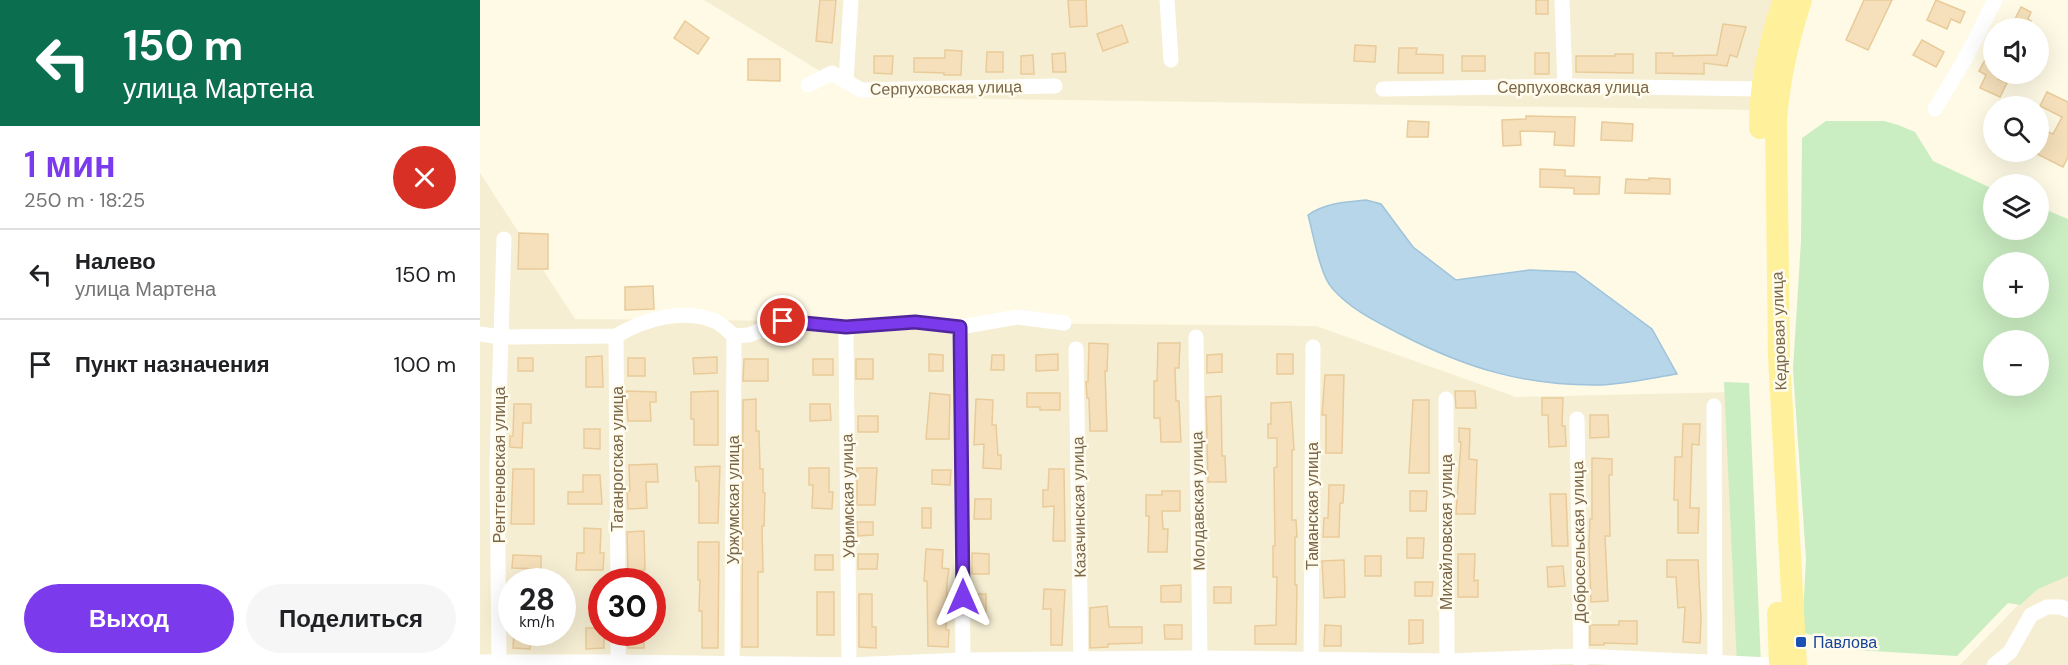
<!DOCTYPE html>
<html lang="ru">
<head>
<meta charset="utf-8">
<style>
	:root { --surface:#fff; --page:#f6f6f6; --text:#202124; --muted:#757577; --line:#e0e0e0; --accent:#7c3aed }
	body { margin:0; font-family:"DM Sans",sans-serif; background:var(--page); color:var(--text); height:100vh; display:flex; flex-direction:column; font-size:22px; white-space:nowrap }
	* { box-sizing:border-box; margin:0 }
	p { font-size:20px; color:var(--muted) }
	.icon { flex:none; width:33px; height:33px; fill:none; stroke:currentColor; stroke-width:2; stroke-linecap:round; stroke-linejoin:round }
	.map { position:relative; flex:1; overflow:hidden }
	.side { display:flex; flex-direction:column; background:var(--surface); width:480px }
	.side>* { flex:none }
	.hud { background:#0b6e4f; color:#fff; overflow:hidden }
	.buttons { position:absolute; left:1503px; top:18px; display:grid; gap:12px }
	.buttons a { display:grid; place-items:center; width:66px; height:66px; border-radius:50%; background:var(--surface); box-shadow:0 6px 24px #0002; font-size:30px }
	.speed { position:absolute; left:18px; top:568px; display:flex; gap:12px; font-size:30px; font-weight:700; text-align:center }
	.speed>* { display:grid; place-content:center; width:78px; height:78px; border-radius:50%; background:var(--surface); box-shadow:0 6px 24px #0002; line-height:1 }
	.speed small { font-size:15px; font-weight:400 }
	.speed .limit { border:9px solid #d22; background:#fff; color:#111 }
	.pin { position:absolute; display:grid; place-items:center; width:51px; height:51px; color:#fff; margin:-26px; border:3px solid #fff; border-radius:50%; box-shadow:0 2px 6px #0007 }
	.me { position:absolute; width:66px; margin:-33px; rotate:0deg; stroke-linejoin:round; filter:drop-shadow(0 0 4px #0008) }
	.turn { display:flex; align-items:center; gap:21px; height:126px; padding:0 24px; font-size:27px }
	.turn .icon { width:78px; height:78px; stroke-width:2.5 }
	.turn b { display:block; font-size:42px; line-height:51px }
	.round { display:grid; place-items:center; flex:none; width:63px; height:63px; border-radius:32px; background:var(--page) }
	.summary { display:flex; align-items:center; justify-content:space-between; height:102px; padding:0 24px }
	h1 { font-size:36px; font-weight:600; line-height:45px; color:var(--accent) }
	.action { display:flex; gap:12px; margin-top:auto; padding:12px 24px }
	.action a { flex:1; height:69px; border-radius:36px; background:var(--accent); color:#fff; font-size:24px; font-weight:600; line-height:69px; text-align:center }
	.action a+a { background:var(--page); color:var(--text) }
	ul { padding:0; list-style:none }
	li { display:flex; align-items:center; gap:18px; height:90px; padding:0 24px; border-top:2px solid var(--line) }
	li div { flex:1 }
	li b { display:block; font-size:22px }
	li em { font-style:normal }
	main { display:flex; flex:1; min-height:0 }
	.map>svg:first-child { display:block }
</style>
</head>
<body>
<main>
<section class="side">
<div class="hud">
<div class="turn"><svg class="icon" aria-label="left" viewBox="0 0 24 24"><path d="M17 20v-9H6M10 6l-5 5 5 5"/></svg><div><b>150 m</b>улица Мартена</div></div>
</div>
<div class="summary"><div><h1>1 мин</h1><p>250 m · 18:25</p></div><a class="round" style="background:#d93025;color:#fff"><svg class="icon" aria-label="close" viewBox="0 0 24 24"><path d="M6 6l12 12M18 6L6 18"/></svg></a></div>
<ul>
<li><svg class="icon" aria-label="left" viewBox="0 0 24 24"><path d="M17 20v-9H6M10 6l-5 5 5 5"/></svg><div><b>Налево</b><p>улица Мартена</p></div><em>150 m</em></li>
<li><svg class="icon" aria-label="arrive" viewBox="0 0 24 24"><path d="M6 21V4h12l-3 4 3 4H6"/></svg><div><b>Пункт назначения</b></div><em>100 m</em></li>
</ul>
<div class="action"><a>Выход</a><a>Поделиться</a></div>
</section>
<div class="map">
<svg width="1588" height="665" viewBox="0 0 1588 665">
	<rect width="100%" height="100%" fill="#fefae5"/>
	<!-- residential -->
	<g fill="#f6eed3" fill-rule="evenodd">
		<polygon points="224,0 1299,0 1277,110 382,97"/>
		<path d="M0,173L95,319L836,326L1036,397L1256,392L1267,665H0ZM32,582H82V633H32ZM122,582H172V633H122Z"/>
		<polygon points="1588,566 1588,665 1480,665 1566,576"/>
	</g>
	<!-- green -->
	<g fill="#caedc2" fill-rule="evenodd">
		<path d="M1346,121H1404L1418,125L1435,132L1453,161L1513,189L1514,230H1558L1559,207L1588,219V576L1558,589L1540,605L1528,603L1477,656L1375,650L1322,632L1326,559L1313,369L1321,241L1322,138ZM1514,262H1558V308H1514ZM1514,340H1558V386H1514Z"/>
		<polygon points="1244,382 1269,383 1281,665 1257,665"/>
	</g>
	<!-- water -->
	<path fill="#b8d6e9" stroke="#9ec3db" stroke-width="1.5" d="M886,200L901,204L933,247L976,280L1050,270L1095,272L1172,329L1197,374C1172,378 1146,384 1120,385C1044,386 986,368 920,334C895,321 870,309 852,288C840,275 833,233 828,215C845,203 866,202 886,200Z"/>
	<!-- building -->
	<g fill="#f5e0bb" stroke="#e9cb9a" stroke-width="1.5">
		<polygon points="340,0 356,0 352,43 336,41"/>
		<polygon points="588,0 606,0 607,26 590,27"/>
		<rect x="1056" y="0" width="12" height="14"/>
		<polygon points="1384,0 1412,0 1388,50 1366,40"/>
		<polygon points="1456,0 1485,12 1480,23 1471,19 1467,29 1447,20"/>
		<polygon points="1541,7 1551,12 1548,19 1551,21 1547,28 1539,28 1532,25"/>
		<polygon points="205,21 229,38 218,54 194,38"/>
		<polygon points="1243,24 1266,27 1257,57 1250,55 1247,66 1224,63 1224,74 1176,73 1176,53 1193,53 1193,56 1237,55"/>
		<polygon points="642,25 648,42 623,51 617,34"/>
		<polygon points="1442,40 1464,52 1456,67 1433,55"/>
		<polygon points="875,45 896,46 895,62 874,61"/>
		<polygon points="919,48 937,48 936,54 963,55 963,73 918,73"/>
		<polygon points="465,50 482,51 481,75 464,75 464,73 434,72 434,58 465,58"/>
		<polygon points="507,52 523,52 523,72 506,72"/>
		<polygon points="585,53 586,72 573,72 572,54"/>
		<rect x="1055" y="53" width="14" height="21"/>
		<polygon points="1135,54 1153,54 1153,73 1096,72 1096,56 1135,56"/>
		<polygon points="553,55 554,74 541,74 541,56"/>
		<polygon points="394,56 413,56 412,74 394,73"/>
		<rect x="982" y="56" width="23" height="15"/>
		<polygon points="268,59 300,59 300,81 268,80"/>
		<polygon points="1505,60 1514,64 1514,74 1520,74 1518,79 1527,83 1520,97 1500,88 1506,75 1499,71"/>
		<polygon points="1567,92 1588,102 1588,157 1583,167 1555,153 1558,152 1558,145 1566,131 1573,134 1582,117 1560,106"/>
		<polygon points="1046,116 1095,117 1094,146 1074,145 1075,132 1040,131 1041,145 1023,146 1022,120 1046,119"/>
		<polygon points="928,121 949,122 948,137 927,137"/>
		<polygon points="1122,122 1153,124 1152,141 1121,140"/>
		<polygon points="1060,169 1085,170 1085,176 1120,177 1119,194 1094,194 1094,188 1060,187"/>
		<polygon points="1169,178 1190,179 1190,194 1145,193 1146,179 1169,180"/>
		<polygon points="39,233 68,234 68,269 38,269"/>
		<polygon points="173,286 174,309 145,310 145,287"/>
		<polygon points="609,343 628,344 627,371 625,371 627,431 610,431 609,398 607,398 606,382 608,382"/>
		<polygon points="678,343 700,343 699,368 695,368 696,401 699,401 701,442 681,442 680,418 674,418 674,381 677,381"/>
		<polygon points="449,354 463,355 463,371 449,371"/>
		<polygon points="578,354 578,370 556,371 556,355"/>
		<polygon points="742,354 742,372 727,373 727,355"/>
		<rect x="797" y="354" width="16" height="20"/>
		<polygon points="512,355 524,355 524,370 511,370"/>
		<polygon points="122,356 123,387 106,387 106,357"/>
		<polygon points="237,357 237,373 214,374 213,358"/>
		<rect x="38" y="358" width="15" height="13"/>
		<rect x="148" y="358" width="17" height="18"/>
		<polygon points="264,359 288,359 288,381 263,381"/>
		<rect x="333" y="359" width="20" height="16"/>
		<rect x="376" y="359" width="17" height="20"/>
		<polygon points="845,375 864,375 862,453 846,453 846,415 842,415"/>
		<polygon points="146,391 176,392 176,402 170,402 171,421 148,421"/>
		<polygon points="238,391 238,445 214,445 214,419 211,419 211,392"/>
		<polygon points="975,391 995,391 996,408 976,408"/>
		<polygon points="450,393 470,395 469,439 446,439"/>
		<polygon points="547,393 580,393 580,410 560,410 560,407 547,407"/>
		<polygon points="741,396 742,456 745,456 746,482 728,482 726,397"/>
		<polygon points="1062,398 1083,398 1082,426 1085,426 1086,446 1069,447 1068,415 1062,415"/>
		<polygon points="276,399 276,431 279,431 280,469 283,469 283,492 285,493 284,526 282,526 283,572 278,572 278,647 262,647 263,400"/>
		<polygon points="496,399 513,400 512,425 516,425 518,455 521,455 521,469 503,468 504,444 494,445"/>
		<polygon points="933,400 949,400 949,473 929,473"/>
		<polygon points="811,402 814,450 812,450 812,520 816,520 817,537 815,537 815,585 817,585 816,644 775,644 775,626 796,625 797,577 793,577 793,546 795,546 794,468 797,467 797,438 788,438 788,424 791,424 791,403"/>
		<polygon points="34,404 51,404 51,423 43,423 42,448 30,447 30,436 33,436"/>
		<polygon points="330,404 350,404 351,420 330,421"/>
		<polygon points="1110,415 1128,415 1129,437 1110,438"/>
		<rect x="378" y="416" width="20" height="16"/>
		<polygon points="1203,424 1220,424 1219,445 1212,444 1210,508 1219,508 1218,533 1198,533 1198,500 1194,500 1195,457 1202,457"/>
		<polygon points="979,428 990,429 989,459 997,460 995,514 976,514 981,442 979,442"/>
		<polygon points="104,429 120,429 120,449 104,448"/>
		<polygon points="1112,458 1132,459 1132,475 1129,475 1130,536 1125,536 1128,601 1111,602 1109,545 1110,519 1112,519"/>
		<polygon points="177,464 178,482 166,482 167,508 148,509 147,491 150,491 149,465"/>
		<polygon points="240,466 238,523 219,523 219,481 216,481 215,467"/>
		<polygon points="329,468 349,468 349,492 353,492 352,509 332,508 333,485 329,485"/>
		<polygon points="377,468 397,468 395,505 377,505"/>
		<polygon points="33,469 54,469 54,524 31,524"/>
		<polygon points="569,469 584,469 585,541 573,541 574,506 563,507 563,490 568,490"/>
		<polygon points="452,470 471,470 470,485 452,484"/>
		<polygon points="103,475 120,475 122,504 88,504 88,492 103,492"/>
		<polygon points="849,485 864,485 863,503 860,503 859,537 843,537 844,518 848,518"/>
		<polygon points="682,491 700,491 700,511 682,511 683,529 688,529 687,552 668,552 669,516 666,516 666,495 682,495"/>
		<polygon points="930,491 947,491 946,511 930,511"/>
		<polygon points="1070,494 1086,494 1088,546 1072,546"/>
		<polygon points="495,499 511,499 511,519 494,519"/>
		<rect x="442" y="508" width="9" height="20"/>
		<polygon points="377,522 393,522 393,535 378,536"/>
		<polygon points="104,528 121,529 120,553 124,553 123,570 96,570 97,553 104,553"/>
		<polygon points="164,531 165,570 148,570 147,532"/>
		<polygon points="927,538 944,538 943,558 927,558"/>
		<polygon points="218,542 239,542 238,648 222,648 222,611 219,611 220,580 218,580"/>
		<polygon points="446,549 463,550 462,568 469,569 467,582 466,630 469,630 468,647 448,646 447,581 444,581"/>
		<polygon points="492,553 509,554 509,574 492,574"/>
		<polygon points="378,554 398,554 397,569 378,569"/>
		<polygon points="978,554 995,554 994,581 998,580 998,597 978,597"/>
		<polygon points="33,555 61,556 61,569 32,568"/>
		<rect x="335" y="555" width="18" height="15"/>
		<rect x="885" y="556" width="16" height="20"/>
		<polygon points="864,560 865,597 844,598 842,561"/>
		<polygon points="1187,560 1218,560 1221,618 1220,643 1203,642 1205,607 1198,608 1196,577 1187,577"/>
		<polygon points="1083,566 1085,586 1068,587 1067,567"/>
		<polygon points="935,582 953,582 952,596 935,596"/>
		<polygon points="701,585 701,602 681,602 681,586"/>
		<rect x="734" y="587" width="17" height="16"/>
		<polygon points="564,589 585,590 582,645 571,645 571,609 563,609"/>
		<rect x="337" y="592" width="17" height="43"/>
		<polygon points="379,594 392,594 392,627 396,627 396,648 379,647"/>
		<rect x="495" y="594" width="11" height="18"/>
		<polygon points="627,606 629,627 662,627 662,643 628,644 628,647 610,648 610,608"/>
		<polygon points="929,620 943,620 943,643 929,644"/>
		<polygon points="1139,621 1157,621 1157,644 1124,643 1124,645 1110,645 1110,625 1139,625"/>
		<polygon points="684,625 702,625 702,639 685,639"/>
		<polygon points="845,625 861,626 861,646 844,646"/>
		<polygon points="106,628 122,628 122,633 124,633 124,648 106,649"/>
		<polygon points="34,633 50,633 50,649 33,648"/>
		<rect x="148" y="633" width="16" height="15"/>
	</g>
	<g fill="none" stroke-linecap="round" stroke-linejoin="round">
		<!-- minor -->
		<g stroke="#fff" stroke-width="15">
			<polyline points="687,0 691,60"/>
			<polyline points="1082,0 1085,86"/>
			<polyline points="366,80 371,0"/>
			<polyline points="328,85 352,73 381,90 575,86"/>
			<polyline points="903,89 1085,86 1282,89"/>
			<polyline points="1455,109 1485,59 1515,0"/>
			<polyline points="366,327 369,665"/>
			<polyline points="480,327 483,665"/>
			<path d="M0,334L20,337L136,336C164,319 203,308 235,321C242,324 248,331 254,336L269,335L303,321L366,327L435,322L480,327L538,317L584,323"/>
			<polyline points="136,336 138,582"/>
			<polyline points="716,337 720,665"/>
			<polyline points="596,349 601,665"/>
			<polyline points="966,399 967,665"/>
			<polyline points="1234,406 1235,665"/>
			<polyline points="1097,419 1101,665"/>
			<polyline points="138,633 138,665"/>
			<polyline points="0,662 138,662 369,665 483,660 721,658 967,661 1101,656 1290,665"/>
			<polyline points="19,665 17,465 24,239"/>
			<polyline points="252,665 254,336"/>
			<polyline points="831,665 833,347"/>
			<polyline points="1514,665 1530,652 1551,615 1567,607 1581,607 1588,610"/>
		</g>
		<!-- primary -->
		<g stroke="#fff19b" stroke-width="22">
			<path d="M1280,128C1280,83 1289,42 1304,0"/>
			<polyline points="1298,613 1300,665"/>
			<path d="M1316,665L1299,357L1296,120C1299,79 1308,40 1321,0"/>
		</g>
	</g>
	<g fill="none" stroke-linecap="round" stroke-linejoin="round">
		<!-- route casing -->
		<g stroke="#51269a" stroke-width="15">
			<polyline id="route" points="303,321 366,327 435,322 480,327 483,597"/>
		</g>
		<!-- route -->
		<use href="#route" stroke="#7c3aed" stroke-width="10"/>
	</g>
	<!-- markers -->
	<rect fill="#1a4fb4" stroke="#fffced" stroke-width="2" x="1315" y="636" width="12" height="12" rx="3"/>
	<g text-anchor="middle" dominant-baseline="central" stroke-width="5" stroke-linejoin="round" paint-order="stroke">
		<!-- street labels -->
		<g font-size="16" fill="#796548" stroke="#fffced">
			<text x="1093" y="87">Серпуховская улица</text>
			<text transform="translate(466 88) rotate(-1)">Серпуховская улица</text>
			<text transform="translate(1299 331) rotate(-92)">Кедровая улица</text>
			<text transform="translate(137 459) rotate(-90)">Таганрогская улица</text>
			<text transform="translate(19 465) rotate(-90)">Рентгеновская улица</text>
			<text transform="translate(368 496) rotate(-91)">Уфимская улица</text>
			<text transform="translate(253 500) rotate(-90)">Уржумская улица</text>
			<text transform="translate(718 501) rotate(-91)">Молдавская улица</text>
			<text transform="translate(832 506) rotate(-90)">Таманская улица</text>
			<text transform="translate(599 507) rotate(-91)">Казачинская улица</text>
			<text transform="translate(966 532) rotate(-90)">Михайловская улица</text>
			<text transform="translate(1099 542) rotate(-91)">Добросельская улица</text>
		</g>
		<!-- transit labels -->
		<g font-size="16" fill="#164399" stroke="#fffced" text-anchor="start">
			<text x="1333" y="642">Павлова</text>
		</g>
	</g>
</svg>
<div class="buttons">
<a><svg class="icon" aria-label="sound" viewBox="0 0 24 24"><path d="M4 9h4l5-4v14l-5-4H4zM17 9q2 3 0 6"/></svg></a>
<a><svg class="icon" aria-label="search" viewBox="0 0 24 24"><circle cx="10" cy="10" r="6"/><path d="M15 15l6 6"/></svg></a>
<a><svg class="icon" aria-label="layers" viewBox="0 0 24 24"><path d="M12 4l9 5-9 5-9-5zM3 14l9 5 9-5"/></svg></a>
<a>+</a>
<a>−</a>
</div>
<div class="speed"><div>28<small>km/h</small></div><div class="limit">30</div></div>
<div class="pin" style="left:303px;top:321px;background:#d93025"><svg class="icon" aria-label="arrive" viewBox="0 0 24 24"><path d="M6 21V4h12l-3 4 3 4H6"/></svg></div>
<svg class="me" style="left:483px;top:597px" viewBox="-20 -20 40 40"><path d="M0-17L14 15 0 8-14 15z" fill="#7c3aed" stroke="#fff" stroke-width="4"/></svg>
</div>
</main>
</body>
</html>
